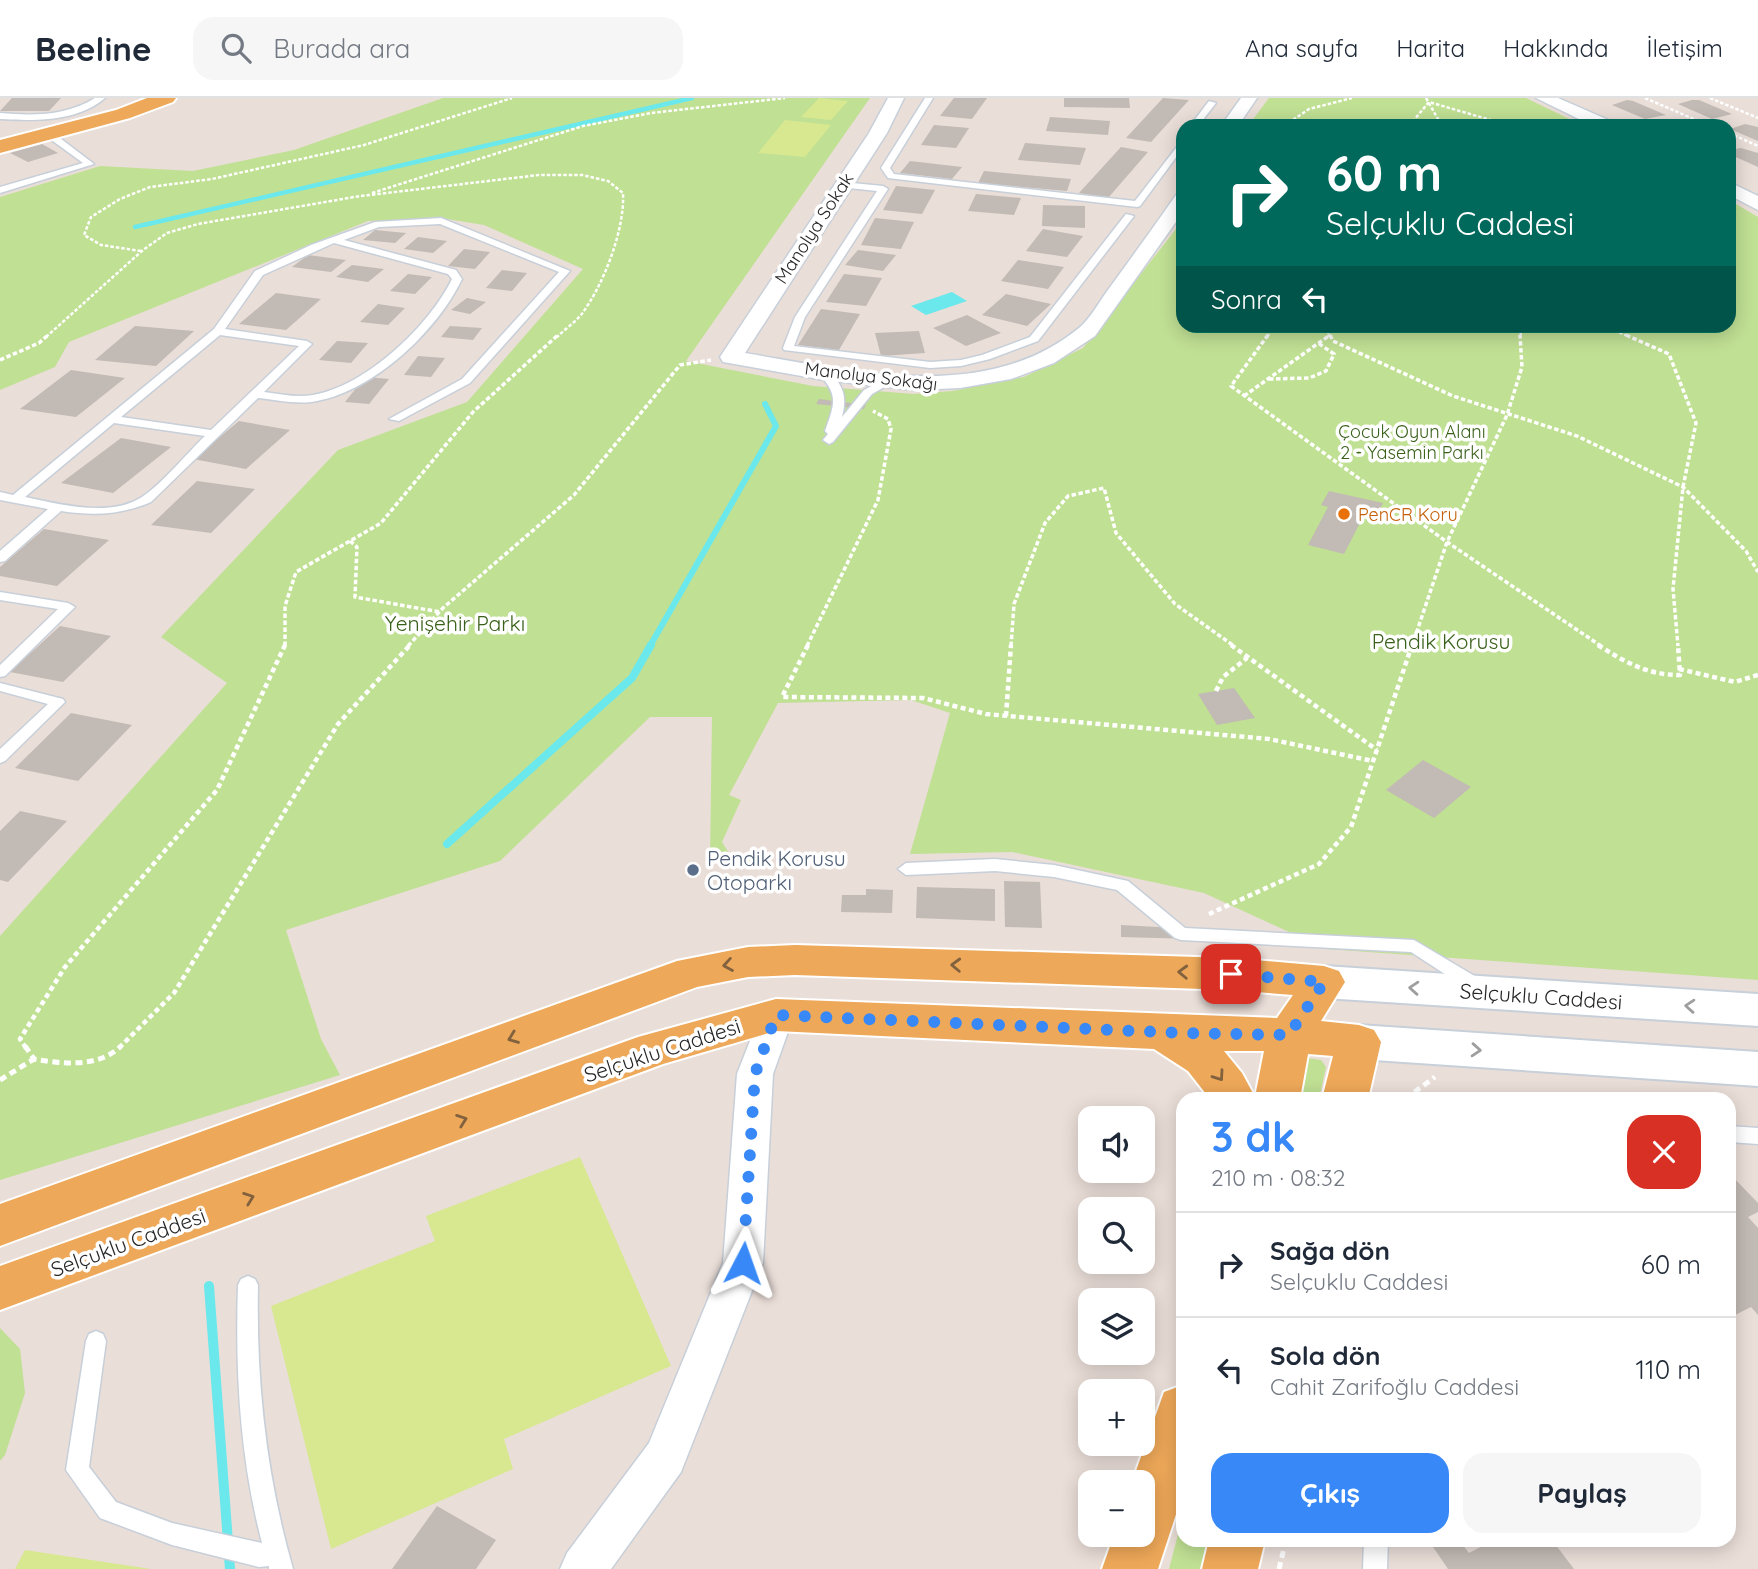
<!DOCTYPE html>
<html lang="tr">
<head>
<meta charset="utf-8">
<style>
	:root { --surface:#fff; --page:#f6f6f7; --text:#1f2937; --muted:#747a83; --line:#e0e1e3; --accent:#3889f7 }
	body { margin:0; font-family:Quicksand,sans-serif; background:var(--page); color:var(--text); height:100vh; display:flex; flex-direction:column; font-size:26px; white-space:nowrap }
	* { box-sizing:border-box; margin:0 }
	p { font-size:23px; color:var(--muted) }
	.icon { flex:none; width:38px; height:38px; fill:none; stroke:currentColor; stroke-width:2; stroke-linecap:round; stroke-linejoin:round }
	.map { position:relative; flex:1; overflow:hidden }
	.details { position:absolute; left:1176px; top:994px; width:560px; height:455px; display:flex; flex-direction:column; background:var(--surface); border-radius:21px; box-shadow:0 4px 18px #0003 }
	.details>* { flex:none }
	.guide { position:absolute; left:1176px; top:21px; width:560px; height:214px; border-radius:21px; box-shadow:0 4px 18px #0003; background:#00695c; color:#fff; overflow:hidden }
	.controls { position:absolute; left:1078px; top:1008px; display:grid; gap:14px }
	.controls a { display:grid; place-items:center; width:77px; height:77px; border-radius:14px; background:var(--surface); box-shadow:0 4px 18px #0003; font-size:35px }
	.pin { position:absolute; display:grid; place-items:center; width:60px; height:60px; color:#fff; margin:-30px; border-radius:14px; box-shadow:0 4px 10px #0006 }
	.me { position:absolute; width:77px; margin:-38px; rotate:4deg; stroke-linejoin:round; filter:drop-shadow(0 0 5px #0008) }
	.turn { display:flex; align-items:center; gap:24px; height:147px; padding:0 35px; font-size:32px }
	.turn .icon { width:91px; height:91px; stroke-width:2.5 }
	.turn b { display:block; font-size:49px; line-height:60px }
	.then { display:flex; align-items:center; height:66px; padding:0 35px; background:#0003; gap:14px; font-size:26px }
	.round { display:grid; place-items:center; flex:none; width:74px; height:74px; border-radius:21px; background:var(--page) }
	.overview { display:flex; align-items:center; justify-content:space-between; height:119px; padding:0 35px }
	h1 { font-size:42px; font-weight:800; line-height:52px; color:var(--accent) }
	.cta { display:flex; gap:14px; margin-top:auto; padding:14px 35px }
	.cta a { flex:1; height:80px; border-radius:21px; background:var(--accent); color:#fff; font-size:28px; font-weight:800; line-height:80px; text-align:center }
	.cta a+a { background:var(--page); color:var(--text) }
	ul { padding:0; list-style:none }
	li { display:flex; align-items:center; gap:21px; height:105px; padding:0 35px; border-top:2px solid var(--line) }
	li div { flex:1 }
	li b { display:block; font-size:26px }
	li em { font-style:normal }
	header { display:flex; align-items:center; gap:42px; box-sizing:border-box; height:98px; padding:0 35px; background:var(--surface); border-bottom:2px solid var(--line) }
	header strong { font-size:33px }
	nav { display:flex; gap:38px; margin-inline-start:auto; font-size:24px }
	.search { width:490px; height:63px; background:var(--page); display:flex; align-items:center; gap:18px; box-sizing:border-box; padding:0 24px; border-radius:21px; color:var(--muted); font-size:26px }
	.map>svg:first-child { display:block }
</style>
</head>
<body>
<header>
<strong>Beeline</strong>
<div class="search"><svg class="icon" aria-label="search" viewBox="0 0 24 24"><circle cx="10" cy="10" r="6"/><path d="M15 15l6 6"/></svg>Burada ara</div>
<nav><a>Ana sayfa</a><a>Harita</a><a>Hakkında</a><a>İletişim</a></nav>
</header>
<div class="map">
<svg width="1758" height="1471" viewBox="0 0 1758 1471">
	<rect width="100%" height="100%" fill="#eaded8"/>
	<!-- green -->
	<g fill="#c0e094">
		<polygon points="443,0 870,0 686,263 813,288 914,296 952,293 1024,279 1083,250 1183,122 1183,228 1729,228 1729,102 1758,119 1758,882 1326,851 1204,795 1012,754 910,756 950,615 911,602 778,605 729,697 741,702 722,744 730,757 764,763 726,768 710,762 712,619 650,619 500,763 286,832 321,941 340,977 0,1082 0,838 227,585 161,539 338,352 467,304 583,171 484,127 447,121 368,123 69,244 55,269 0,292 0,99 100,68 193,73 294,52"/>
		<polygon points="1269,0 1526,0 1584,28 1248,28"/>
		<polygon points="1306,960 1321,962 1326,969 1319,1001 1291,1001"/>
		<polygon points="0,1230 20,1251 25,1295 5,1357 0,1363"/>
		<polygon points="1183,1417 1183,1442 1213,1442 1206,1471 1169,1471"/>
	</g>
	<!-- pitch -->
	<g fill="#d7e890">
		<polygon points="819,0 848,3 831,22 801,19"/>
		<polygon points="785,22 831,27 805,59 758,55"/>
		<polygon points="580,1059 671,1268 504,1341 513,1371 331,1451 271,1208 435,1143 426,1118"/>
		<polygon points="25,1452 151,1471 15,1471"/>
	</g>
	<!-- water -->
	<polygon fill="#6be8ec" points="952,194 967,203 926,217 911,208"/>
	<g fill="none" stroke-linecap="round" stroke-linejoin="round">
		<!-- stream-far3 -->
		<polyline stroke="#6be8ec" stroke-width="4.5" points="135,129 692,0"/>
		<!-- stream-far2 -->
		<polyline stroke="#6be8ec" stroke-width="6" points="650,548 776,328 765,306"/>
		<!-- stream-far1 -->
		<polyline stroke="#6be8ec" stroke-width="8" points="447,746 632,580 651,547"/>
		<!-- stream -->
		<polyline stroke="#6be8ec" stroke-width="10" points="209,1188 230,1471"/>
	</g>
	<!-- building -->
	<g fill="#c2bab4">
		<polygon points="12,0 61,0 49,13 0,13"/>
		<polygon points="954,0 987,0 972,21 940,18"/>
		<polygon points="1064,0 1129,0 1130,10 1064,9"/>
		<polygon points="1163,0 1189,2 1151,44 1126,40"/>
		<polygon points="1627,2 1633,3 1666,17 1645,21 1612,7"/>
		<polygon points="1692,2 1699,2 1732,16 1712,21 1678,6"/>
		<polygon points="1050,19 1110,23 1108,37 1046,33"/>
		<polygon points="1745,26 1758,29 1758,43 1730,31"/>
		<polygon points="934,27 969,30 956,50 921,47"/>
		<polygon points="1025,45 1086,50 1080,67 1018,62"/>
		<polygon points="42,46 58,55 28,64 10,55"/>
		<polygon points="1121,49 1148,54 1108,100 1079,95"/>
		<polygon points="1741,50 1758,55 1758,69 1729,56 1732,54 1729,52"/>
		<polygon points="910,63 962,69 952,81 900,75"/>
		<polygon points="984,73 1026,77 1071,81 1067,93 978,85"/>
		<polygon points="896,88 935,92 922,116 883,112"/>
		<polygon points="976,96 1021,100 1014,117 968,113"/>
		<polygon points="1043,107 1085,108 1085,130 1042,128"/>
		<polygon points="875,120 914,124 901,151 861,147"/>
		<polygon points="1043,131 1083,138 1067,159 1026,153"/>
		<polygon points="375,132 406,135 395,145 363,142"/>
		<polygon points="418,139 447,143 433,155 404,151"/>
		<polygon points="464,151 490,154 475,171 448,168"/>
		<polygon points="858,152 896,157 883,173 845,167"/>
		<polygon points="308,157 346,162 331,174 292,169"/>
		<polygon points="1018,162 1064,169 1048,191 1001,183"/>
		<polygon points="352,167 384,171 368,184 336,179"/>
		<polygon points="502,172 527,175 512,193 486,190"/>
		<polygon points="408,176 432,179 415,196 390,193"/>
		<polygon points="844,176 882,180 866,208 826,204"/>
		<polygon points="276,195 321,201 286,232 239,226"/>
		<polygon points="1006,196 1051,206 1027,228 982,217"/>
		<polygon points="467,200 486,204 470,216 451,212"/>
		<polygon points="378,206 405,210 388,227 360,224"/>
		<polygon points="821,211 860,216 839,252 798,247"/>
		<polygon points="967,217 1001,235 966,248 933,230"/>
		<polygon points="135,228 194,233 156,268 95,262"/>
		<polygon points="450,228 482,230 473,242 441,239"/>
		<polygon points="919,233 925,255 881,258 875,235"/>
		<polygon points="337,243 368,245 351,265 319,262"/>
		<polygon points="418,258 445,260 431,279 404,277"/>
		<polygon points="71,272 125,280 76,319 20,311"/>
		<polygon points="365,279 389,281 369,306 345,304"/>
		<polygon points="819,301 866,307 864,311 816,306"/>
		<polygon points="239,323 290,332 246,371 193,361"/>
		<polygon points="121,340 171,349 113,395 61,385"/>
		<polygon points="197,383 255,391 211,435 151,427"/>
		<polygon points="1329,393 1383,405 1376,420 1364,417 1344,456 1308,447 1328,409 1321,407"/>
		<polygon points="44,431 109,442 57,488 0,478 0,469"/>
		<polygon points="60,528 111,538 63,584 10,574"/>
		<polygon points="1234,590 1255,620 1217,627 1198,596"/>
		<polygon points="71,615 132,627 78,683 15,670"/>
		<polygon points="1423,662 1471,689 1434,720 1386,692"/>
		<polygon points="20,713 67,723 8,784 0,782 0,733"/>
		<polygon points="1004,783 1040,784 1042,830 1005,829"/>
		<polygon points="917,789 995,791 995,823 916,820"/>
		<polygon points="866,791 893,792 892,815 841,814 842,797 866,797"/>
		<polygon points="1121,827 1194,831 1194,841 1121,839"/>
		<polygon points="1729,1075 1758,1105 1758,1114 1748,1119 1758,1130 1758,1217 1751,1209 1735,1217 1729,1210"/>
		<polygon points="437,1408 496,1442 476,1471 392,1471"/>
		<polygon points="1447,1442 1459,1442 1469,1455 1494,1442 1552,1442 1574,1471 1448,1471 1433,1449"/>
	</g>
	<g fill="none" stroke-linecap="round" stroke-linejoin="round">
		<!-- lane casing -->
		<g stroke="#c7cfd9" stroke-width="3">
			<g id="lane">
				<path d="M95,0H105C77,24 35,23 0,21V15C33,18 66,18 95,0Z"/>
				<polygon points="925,0 933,0 890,70 894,76 1135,103 1183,41 1183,50 1140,108 1137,109 888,80 881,70"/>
				<polygon points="1209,3 1216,5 1198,28 1190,28"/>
				<polygon points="46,34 52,34 94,66 0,95 0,89 83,65 46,38"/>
				<polygon points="842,84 883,88 888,91 805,219 794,248 930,264 961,262 982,257 1030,239 1126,116 1134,118 1038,243 990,261 961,268 930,270 784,252 783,250 795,219 877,93 839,89 839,85"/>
				<path d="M441,120L570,173L470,285L399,323L389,321L462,281L559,174L440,126L379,129L344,142L456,172L462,181C437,233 375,292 317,303C298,307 277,302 258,300L151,404C121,417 93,418 61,413L5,463L0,464V453L48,411L0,402V394L13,397L214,231L255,173L311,147L375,124ZM334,145L448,176L452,181C429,228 366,288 313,297C297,300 280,296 264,294L312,246L307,243L225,231L263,177ZM220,237L299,248L211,332L121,319ZM114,325L205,338C187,355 162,386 142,399C109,420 60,406 25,399Z"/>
				<path d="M818,271H826C842,285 848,297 842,319L864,292L885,281L895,283L872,296L833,344L829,346L823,342L828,336L825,333C836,303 838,297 817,273Z"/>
				<polygon points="0,494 68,505 75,509 5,578 0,579 0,567 58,511 0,502"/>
				<polygon points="0,585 63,601 65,604 5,663 0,665 0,651 48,606 0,593"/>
				<polygon points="995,761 1054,767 1128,783 1185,830 1414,842 1483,883 1486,888 1483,893 1471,893 1411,854 1181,842 1175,840 1117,792 1054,779 995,773 906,777 898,771 906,765"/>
				<polygon points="1729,1028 1758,1030 1758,1046 1729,1044"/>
				<path d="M248,1178L255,1181L258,1187C256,1284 266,1377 293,1471H269V1468L259,1469L172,1447L100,1420L66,1372L86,1243L89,1236L96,1233L103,1236L106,1243L89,1369L116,1404L172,1425L262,1445C240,1361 235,1274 238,1187L241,1181Z"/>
				<polygon points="1364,1442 1388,1442 1387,1471 1363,1471"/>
			</g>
		</g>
		<!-- street casing -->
		<g stroke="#c7cfd9" stroke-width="3">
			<g id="street">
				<path d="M888,0H904L887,35L745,255C853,273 985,307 1079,230C1090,221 1099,204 1108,192C1131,160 1154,129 1176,97L1183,95V114L1095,238L1054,265L1011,281L960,290L915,292L824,282L723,264L720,259L869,35Z"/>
				<polygon points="1241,0 1257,0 1238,28 1221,28"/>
				<polygon points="1536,0 1558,0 1613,24 1615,28 1593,28"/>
				<polygon points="1729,84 1758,98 1758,112 1729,97"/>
				<polygon points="776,904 788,907 794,917 773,976 763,1165 681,1374 611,1471 560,1471 567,1455 649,1345 723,1165 737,976 764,907"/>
			</g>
		</g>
		<!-- secondary casing -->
		<g stroke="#c7cfd9" stroke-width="4">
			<g id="secondary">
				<polygon points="1324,868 1758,896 1758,928 1324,900 1309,895 1303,884 1309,873"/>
				<polygon points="1359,927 1758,954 1758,988 1359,961 1344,956 1337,944 1344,932"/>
			</g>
		</g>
		<!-- primary casing -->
		<g stroke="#fff" stroke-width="4">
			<g id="primary">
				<polygon points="147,0 176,0 173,4 130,20 0,55 0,42 116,12"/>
				<path d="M795,847L1231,860L1324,868L1339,873L1345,884L1321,923L1359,927L1374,932L1381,944L1368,1001H1322L1333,958L1308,956L1300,1001H1210L1188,973L1154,951L776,933L663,966L0,1212V1168L638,939L776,901L1277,920L1293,897L1231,892L795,877L748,879L697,889L0,1148V1106L677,863L748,849ZM1224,953H1264L1255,999L1242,975Z"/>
				<polygon points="1183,1287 1183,1395 1158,1471 1102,1471 1114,1437 1143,1437 1143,1384 1132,1384 1164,1294"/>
				<polygon points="1209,1442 1265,1442 1258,1471 1202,1471"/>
			</g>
		</g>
		<!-- path-far3 -->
		<g stroke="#fff" stroke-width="2.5" stroke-dasharray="3.5 2" stroke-linecap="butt">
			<polyline points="1426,0 1442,28"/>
			<polyline points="1645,0 1710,28"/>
			<polyline points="1710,0 1758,20"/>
			<polyline points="1257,24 1284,27"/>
			<polyline points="1284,28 1309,11 1352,0"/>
			<polyline points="1409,28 1429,4 1511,28"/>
			<polyline points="1729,35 1758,48"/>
			<polyline points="372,95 583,28 651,15 785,0"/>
			<path d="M361,98L539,77H582L608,83L623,95C625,132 603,188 581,217C574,225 564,232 557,239"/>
			<polyline points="141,153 101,147 84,137 91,119 120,101 150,89 212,81 364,47 512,0"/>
			<polyline points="1324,228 1331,239"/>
			<polyline points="1520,228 1521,239"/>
			<polyline points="1604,228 1630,239"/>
			<polyline points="46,239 143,152 167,135 198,126 360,98"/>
			<polyline points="1267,239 1275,228"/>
			<polyline points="1327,239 1330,237"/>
		</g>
		<!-- path-far2 -->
		<g stroke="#fff" stroke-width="3.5" stroke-dasharray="4.5 2.5" stroke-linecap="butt">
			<polyline points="1268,237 1231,288 1447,444 1601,548"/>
			<polyline points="1330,237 1333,243 1453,298 1577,338 1683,389 1746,453 1758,474"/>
			<polyline points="1626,237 1669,256 1696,325 1683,389 1673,491 1678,548"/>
			<polyline points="0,262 39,245 48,237"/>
			<polyline points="1269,281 1309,280 1326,273 1334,256 1318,245"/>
			<polyline points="1244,298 1330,237"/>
			<polyline points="350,443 357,449 355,499 440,514"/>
			<polyline points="285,548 285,508 296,474 381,425 473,314 558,237"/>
			<polyline points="408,548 443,510 574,397 680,267 711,262"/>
			<polyline points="807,548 878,402 891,331 888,321 873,313"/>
			<polyline points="1011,548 1014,506 1045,425 1068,398 1104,390 1116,435 1175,506 1234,548"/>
			<polyline points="1412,548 1447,444 1507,317 1522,269 1520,237"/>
		</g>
		<!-- path-far1 -->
		<g stroke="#fff" stroke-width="4.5" stroke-dasharray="5 3.5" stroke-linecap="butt">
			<polyline points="808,547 782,599 923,600 986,616 1269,641 1373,663"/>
			<polyline points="1231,547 1377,652"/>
			<path d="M1598,547C1625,564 1647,577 1680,577L1678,547"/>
			<polyline points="1679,571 1735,584 1758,577"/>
			<polyline points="1216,593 1223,579 1247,560"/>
			<polyline points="1006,618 1011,547"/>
			<polyline points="1209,816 1319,766 1351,729 1412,547"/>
			<polyline points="26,950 20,941 65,869 217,692 285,547"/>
			<polyline points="119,950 174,895 338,626 410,547"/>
		</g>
		<!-- path -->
		<g stroke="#fff" stroke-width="5" stroke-dasharray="7 4.5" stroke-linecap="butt">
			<path d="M25,948L34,961C62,966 99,970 121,948"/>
			<polyline points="0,982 34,961"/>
			<polyline points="1405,1001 1435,979"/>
			<polyline points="1279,1471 1286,1442"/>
		</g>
		<!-- lane -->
		<use href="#lane" fill="#fff" fill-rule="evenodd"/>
		<!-- street -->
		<use href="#street" fill="#fff" fill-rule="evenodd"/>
		<!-- secondary -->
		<use href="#secondary" fill="#fff" fill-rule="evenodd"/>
		<!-- primary -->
		<use href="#primary" fill="#eea859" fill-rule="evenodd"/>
	</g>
	<!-- one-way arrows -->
	<defs><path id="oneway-chevron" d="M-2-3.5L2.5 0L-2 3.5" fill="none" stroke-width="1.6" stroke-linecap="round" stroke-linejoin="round" transform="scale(1.75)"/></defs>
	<g stroke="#81613e">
		<use href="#oneway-chevron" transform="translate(728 867) rotate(170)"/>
		<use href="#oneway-chevron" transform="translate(956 867) rotate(-178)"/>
		<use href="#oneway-chevron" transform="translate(1183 874) rotate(-178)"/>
		<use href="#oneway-chevron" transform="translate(513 940) rotate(159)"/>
		<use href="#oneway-chevron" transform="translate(1219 978) rotate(55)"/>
		<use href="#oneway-chevron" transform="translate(462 1022) rotate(-20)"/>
		<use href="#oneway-chevron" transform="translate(249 1100) rotate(-20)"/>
	</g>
	<g stroke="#9e9e9e">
		<use href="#oneway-chevron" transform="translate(1414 890) rotate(-176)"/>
		<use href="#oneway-chevron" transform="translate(1690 908) rotate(-176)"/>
		<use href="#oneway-chevron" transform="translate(1476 952) rotate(4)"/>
	</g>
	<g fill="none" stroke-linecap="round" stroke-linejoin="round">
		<!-- route -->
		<polyline stroke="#3889f7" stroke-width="12" stroke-dasharray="0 21.6" points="743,1165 755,976 776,917 1181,935 1289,937 1324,884 1231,876"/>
	</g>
	<!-- markers -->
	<circle fill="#e8710a" stroke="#fff" stroke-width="2.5" cx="1344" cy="416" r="7"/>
	<circle fill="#5c6f8a" stroke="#fff" stroke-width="2.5" cx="693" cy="772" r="7"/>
	<g text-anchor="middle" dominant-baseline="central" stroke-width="7" stroke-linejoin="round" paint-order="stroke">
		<!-- far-street labels -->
		<g font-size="18" fill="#272727" stroke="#fff">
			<text transform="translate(814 130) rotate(-57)">Manolya Sokak</text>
			<text transform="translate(871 278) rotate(7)">Manolya Sokağı</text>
		</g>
		<!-- far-park labels -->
		<g font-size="18" fill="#39611a" stroke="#fff">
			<text x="1412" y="333">Çocuk Oyun Alanı<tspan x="1412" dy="21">2 - Yasemin Parkı</tspan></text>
		</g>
		<!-- far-food labels -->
		<g font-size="18" fill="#c56008" stroke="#fff" text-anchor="start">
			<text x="1358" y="416">PenCR Koru</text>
		</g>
		<!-- park labels -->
		<g font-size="21" fill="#39611a" stroke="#fff">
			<text x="455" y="525">Yenişehir Parkı</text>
			<text x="1441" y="543">Pendik Korusu</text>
		</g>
		<!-- service labels -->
		<g font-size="21" fill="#4e5e75" stroke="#fff" text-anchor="start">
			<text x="707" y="760">Pendik Korusu<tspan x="707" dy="24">Otoparkı</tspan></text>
		</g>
		<!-- street labels -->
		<g font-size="21" fill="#272727" stroke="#fff">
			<text transform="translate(1541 898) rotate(4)">Selçuklu Caddesi</text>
			<text transform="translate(662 952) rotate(-18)">Selçuklu Caddesi</text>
			<text transform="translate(128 1144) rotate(-20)">Selçuklu Caddesi</text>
		</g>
	</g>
</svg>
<div class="controls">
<a><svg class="icon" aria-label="sound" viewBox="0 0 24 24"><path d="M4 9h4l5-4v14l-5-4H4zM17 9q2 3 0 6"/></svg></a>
<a><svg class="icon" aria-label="search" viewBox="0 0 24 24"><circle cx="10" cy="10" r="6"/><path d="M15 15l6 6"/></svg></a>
<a><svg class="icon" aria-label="layers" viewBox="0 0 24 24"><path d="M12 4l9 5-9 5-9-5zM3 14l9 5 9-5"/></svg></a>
<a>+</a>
<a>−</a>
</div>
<div class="pin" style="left:1231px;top:876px;background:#d93025"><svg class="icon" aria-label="arrive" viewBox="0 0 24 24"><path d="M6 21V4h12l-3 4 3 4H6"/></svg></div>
<svg class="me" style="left:743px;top:1165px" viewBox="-20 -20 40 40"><path d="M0-17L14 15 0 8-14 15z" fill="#3889f7" stroke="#fff" stroke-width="4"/></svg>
<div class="guide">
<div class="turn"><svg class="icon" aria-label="right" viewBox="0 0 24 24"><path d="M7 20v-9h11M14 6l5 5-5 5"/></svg><div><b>60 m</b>Selçuklu Caddesi</div></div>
<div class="then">Sonra<svg class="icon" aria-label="left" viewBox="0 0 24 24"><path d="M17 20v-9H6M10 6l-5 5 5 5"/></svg></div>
</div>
<section class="details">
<div class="overview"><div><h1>3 dk</h1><p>210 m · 08:32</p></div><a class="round" style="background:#d93025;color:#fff"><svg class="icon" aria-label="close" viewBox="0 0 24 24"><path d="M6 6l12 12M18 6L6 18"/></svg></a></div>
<ul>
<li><svg class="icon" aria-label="right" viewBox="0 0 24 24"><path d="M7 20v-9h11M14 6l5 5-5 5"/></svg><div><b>Sağa dön</b><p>Selçuklu Caddesi</p></div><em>60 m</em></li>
<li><svg class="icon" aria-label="left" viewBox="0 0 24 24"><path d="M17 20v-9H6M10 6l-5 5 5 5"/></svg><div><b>Sola dön</b><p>Cahit Zarifoğlu Caddesi</p></div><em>110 m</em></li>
</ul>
<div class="cta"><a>Çıkış</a><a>Paylaş</a></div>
</section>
</div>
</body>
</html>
